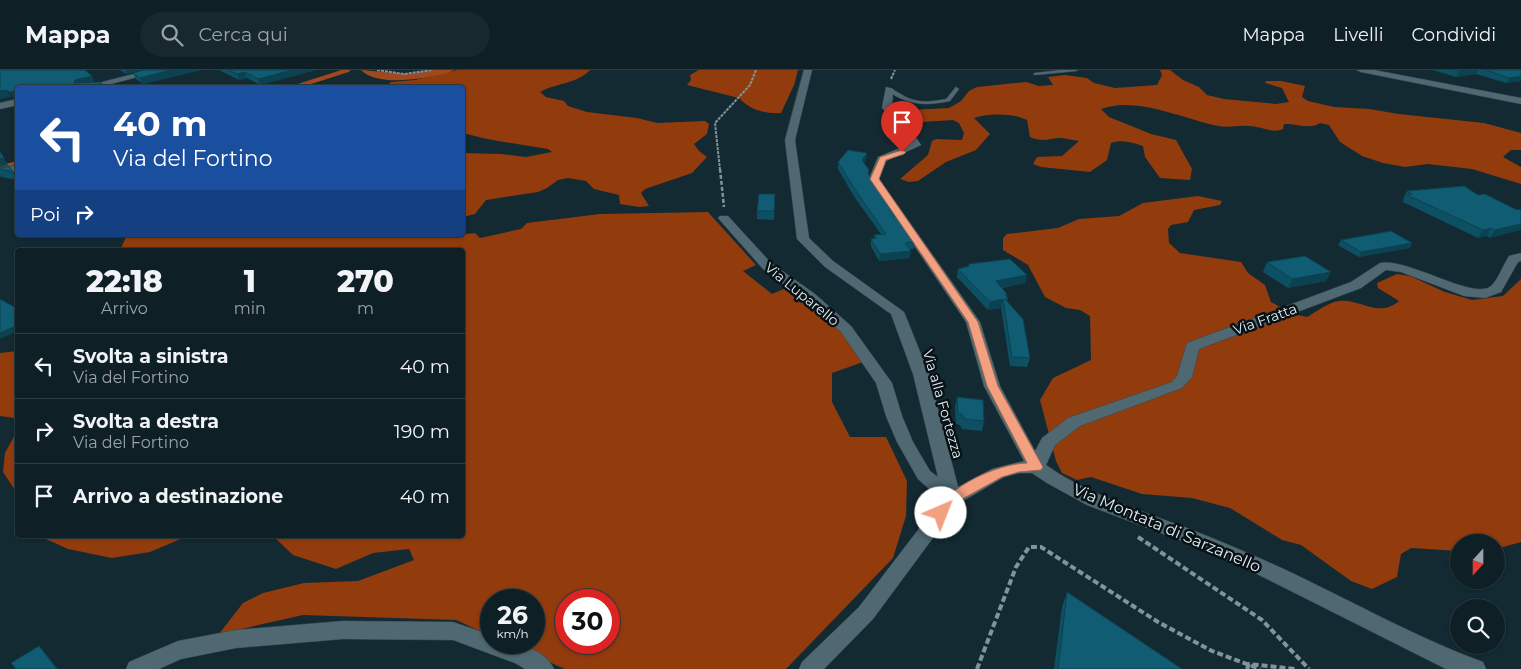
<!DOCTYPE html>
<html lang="it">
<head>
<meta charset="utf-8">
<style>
	:root { --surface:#0e2026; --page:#17282e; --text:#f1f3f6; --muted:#9ba3a7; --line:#2e3e43 }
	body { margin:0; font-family:Montserrat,sans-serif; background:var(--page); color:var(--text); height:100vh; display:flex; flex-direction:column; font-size:19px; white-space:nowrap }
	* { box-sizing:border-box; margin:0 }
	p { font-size:16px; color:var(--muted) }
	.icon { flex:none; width:28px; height:28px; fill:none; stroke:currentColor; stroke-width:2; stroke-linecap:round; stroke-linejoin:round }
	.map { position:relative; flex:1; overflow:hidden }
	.panel { position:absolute; left:15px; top:178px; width:450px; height:290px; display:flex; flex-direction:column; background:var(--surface); border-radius:5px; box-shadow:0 1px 4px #0004,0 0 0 1px var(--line) }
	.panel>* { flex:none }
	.guide { position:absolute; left:15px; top:15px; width:450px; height:152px; border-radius:5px; box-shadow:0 1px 4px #0004,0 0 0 1px var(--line); background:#1a4fa0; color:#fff; overflow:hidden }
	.needle { width:32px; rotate:201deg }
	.tools { position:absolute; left:1450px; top:464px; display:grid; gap:10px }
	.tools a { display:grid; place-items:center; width:55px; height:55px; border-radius:50%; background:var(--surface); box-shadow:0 1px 4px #0004,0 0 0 1px var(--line); font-size:25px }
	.speed { position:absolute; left:480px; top:519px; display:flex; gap:10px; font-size:25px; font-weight:700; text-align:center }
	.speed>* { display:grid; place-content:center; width:65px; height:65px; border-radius:50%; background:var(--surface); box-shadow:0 1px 4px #0004,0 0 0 1px var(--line); line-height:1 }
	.speed small { font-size:12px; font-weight:400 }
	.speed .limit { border:8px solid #d22; background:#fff; color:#111 }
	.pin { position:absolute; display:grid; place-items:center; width:42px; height:42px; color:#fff; margin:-51px -21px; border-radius:50% 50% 50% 0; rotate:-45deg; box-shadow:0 0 5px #0007 }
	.pin .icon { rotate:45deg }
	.me { position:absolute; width:55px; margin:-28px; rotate:44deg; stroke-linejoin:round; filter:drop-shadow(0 0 4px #0008) }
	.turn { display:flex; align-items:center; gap:18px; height:105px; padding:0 15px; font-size:22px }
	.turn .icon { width:65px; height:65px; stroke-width:2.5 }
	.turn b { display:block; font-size:35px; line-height:42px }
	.then { display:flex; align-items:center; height:48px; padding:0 15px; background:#0003; gap:10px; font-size:19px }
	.eta { display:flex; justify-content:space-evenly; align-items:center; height:85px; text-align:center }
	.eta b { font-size:30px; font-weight:800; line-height:35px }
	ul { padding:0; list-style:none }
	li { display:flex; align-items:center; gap:15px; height:65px; padding:0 15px; border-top:1px solid var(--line) }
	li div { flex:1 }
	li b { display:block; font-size:19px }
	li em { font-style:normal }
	header { display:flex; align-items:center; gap:30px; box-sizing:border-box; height:70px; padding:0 25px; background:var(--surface); border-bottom:1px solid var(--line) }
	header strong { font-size:24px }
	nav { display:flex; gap:28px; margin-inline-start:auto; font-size:18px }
	.search { width:350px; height:45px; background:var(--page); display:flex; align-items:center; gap:12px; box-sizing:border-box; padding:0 18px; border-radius:28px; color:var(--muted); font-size:19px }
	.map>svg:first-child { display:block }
</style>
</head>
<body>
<header>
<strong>Mappa</strong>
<div class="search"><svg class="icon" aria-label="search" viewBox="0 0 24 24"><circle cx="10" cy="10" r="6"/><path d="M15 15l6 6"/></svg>Cerca qui</div>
<nav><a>Mappa</a><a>Livelli</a><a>Condividi</a></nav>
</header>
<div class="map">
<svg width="1521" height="599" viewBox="0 0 1521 599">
	<rect width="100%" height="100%" fill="#132a33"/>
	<!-- forest -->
	<g fill="#923b0d" fill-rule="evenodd">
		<path d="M458,0H590C577,14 556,13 540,22L546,27L564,31L568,36L587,42L637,48L657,53L705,51L709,54L707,64L694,74L699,81L707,87L692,103L645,119L641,123L649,136L639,137L620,134L619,125L594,119L586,111L568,108L558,110L547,118L538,122L486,130L475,144L463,147V83L501,84L526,87L552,82L548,79C519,74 491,71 463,63L462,18L386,17L391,12L415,10Z"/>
		<path d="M699,0H798L794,15L781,43C765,44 750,40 739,28L687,15L691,10L690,5Z"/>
		<path d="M1160,0H1170L1183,10L1199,17L1207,25L1224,29L1276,34L1289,32L1282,18L1265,13L1266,11H1281L1305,16L1302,27L1308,31L1334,37L1369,39L1399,44L1484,53L1521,63V80H1511L1503,87L1521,97V114L1472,99L1428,94L1405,97L1383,93L1362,86L1340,72L1329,55L1320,53C1311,60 1295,53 1284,54L1283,59C1273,64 1260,56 1249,56C1239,55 1229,58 1218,56C1182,49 1138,26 1101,39L1109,47L1151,64L1176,70L1192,99L1190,110L1160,108L1145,87L1143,76C1133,73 1122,69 1111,73L1107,90L1090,102L1041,97L1033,94L1037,87L1062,86L1079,71C1073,70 1068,69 1062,68C1049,68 1044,73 1030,67L1027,50C1015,43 987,43 974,48L990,64L976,80L946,92L918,111L909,112L900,109L928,85L932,71L936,69L962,70L964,63L959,53L953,50L921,52L906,42L910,40L949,38L961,31L969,21L977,17L1026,12L1039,16L1053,15L1048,7L1065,5L1087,8L1094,13L1115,18L1157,15L1162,5Z"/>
		<path d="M1198,126L1222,131L1220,135L1194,140L1188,152L1171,155L1168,159L1169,173L1180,183L1241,192L1248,203L1265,215L1271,232L1293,244L1307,247C1316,242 1329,232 1339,231C1360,228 1378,249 1399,231L1378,218L1377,213L1397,204L1410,206L1445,222L1472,230L1503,226L1521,209V472L1496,479V472H1459V481L1411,478L1401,484L1397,507L1372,519L1351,511L1301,475L1282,470L1230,438L1192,428L1142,424L1091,407L1077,410L1062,403L1056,391L1040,330L1053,308L1091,290L1090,246L1080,240L1066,238L1045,227L1028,195L1003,180V168L1007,164L1058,158L1079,149L1119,146L1143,133Z"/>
		<path d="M708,142L756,195L743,201L772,224L786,218L842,262L863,292L832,303V332L850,367H886L907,411L906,446L893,488L786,599H565L506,573L534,572V530H491V566L456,550L303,545L219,564L243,533L263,523L304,513L358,511L414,490L409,479L373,483L336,499L293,485L275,468L190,465L150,482L112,488L68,479L37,465H462V180H120L126,167L122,165H401L440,167L475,163L480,168L521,159L527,153L600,144ZM566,530H609V572H566Z"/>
		<polygon points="17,281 18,281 17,350 15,348 0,346 0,283"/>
		<polygon points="17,361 17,423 3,402 5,383"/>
	</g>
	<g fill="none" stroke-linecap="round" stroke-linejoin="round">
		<!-- stream -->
		<g stroke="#a0481e" stroke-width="4">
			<polyline points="292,18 348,0"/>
			<polyline points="0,97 18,93"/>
		</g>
		<!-- canal -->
		<path fill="#a0481e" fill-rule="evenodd" d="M361,0L408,4L432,0H454L448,3C426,8 379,18 361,0Z"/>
		<!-- lane casing -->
		<g stroke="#36484e" stroke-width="1">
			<g id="lane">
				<polygon points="1061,0 1078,0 1076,1 1035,5 1033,4 1035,3"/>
				<path d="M956,17L959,19L950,31C926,36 906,36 886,19L891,18C911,32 922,34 946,29Z"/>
			</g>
		</g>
		<!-- street casing -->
		<g stroke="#36484e" stroke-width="1">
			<g id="street">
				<polygon points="149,0 164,0 96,18 79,18"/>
				<path d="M804,0H812L795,70L809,168L833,191L904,242L929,304L958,417L992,399L1024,391L984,316L966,252L869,109L878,87L910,74L899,57L882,38L886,17L893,19L892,38L906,53L921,75L886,91L879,109L980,252L1000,316L1035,381L1042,368L1068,348L1172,312L1177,306L1187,273L1351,212L1380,193C1407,187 1474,231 1491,216C1498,210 1503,195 1509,186L1521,183V191L1518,192L1501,222L1485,228L1464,226L1401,202L1386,200L1361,218L1199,279L1192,307L1182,318L1080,356L1055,375L1046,395C1081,420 1122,434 1162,449C1194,460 1225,473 1257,487C1333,520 1404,563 1483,592L1486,599H1446L1245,498L1187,473L1087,435L1047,413L1032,403H1019L1004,407L958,434L873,549L824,599H799L802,592L859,537L941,430L918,409L897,372L886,346L876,313L841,262L805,230L763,199L718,148L720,146H728L771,193L815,224L851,256L892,313L902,346L913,372L930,401L938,407L913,304L891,244L825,197L797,169L785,70Z"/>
				<polygon points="1357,0 1374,0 1521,28 1521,34 1361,2"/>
				<polygon points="18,29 18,35 0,39 0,33"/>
				<polygon points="18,95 18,101 0,105 0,99"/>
				<path d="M343,551L453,552L491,565V572C513,572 544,577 554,599H525L515,593L453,570L343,569L236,578L181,589L159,599H126L129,592L178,571L236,560Z"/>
			</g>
		</g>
		<!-- path-far2 -->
		<g stroke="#82949b" stroke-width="2" stroke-dasharray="3 1" stroke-linecap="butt">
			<polyline points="377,0 404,4 432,0"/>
			<polyline points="891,9 895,0"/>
			<polyline points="720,100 715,53 750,15 756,0"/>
		</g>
		<!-- path-far1 -->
		<polyline stroke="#82949b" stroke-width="2.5" stroke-dasharray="4 2" stroke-linecap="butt" points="720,99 724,137"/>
		<!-- path -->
		<g stroke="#82949b" stroke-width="4" stroke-dasharray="6 3" stroke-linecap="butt">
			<polyline points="1138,467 1262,550 1309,599"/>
			<polyline points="977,599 1016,497 1029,477 1041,477 1158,552 1212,581 1260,599"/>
			<polyline points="1247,599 1249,594 1295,599"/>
		</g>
		<!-- lane -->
		<use href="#lane" fill="#4f6871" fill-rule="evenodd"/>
		<!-- street -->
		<use href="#street" fill="#4f6871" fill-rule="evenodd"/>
	</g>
	<!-- wall -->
	<g fill="#0e5063">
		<polygon points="120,0 141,0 126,4"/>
		<polygon points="144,0 201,0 143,14 136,9 133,3"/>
		<polygon points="219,0 316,0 260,15 247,8 239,10"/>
		<polygon points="1433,0 1521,0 1521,11 1506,13 1476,4 1456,7"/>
		<polygon points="867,83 866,89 864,93 868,104 895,147 915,172 914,179 910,179 910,188 879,191 871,176 871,169 874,169 874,165 881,164 855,128 838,99 838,92"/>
		<polygon points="9,96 17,110 1,107 0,105 0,98"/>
		<polygon points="1407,121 1478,125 1515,139 1490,168 1487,166 1478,168 1403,132 1404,129 1403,129"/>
		<polygon points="775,132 774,150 757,149 757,141"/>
		<polygon points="1341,170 1412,173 1410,178 1359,187 1338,175"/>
		<polygon points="1267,192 1326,211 1288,218 1263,202"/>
		<polygon points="969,194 1027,205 1025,213 1002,218 1007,224 1007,227 1008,228 1007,232 1030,288 1027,297 1010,296 1001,238 988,240 957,207 958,199 968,196"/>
		<polygon points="957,327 984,351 982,361 962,359 960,355 956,354 955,337"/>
		<polygon points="1067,522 1182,599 1054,599 1062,537"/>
	</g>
	<!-- shaded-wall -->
	<g fill="#0b4150">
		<polygon points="125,0 141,0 126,4"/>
		<polygon points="171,0 201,0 143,14 140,8"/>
		<polygon points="292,0 316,0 260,15 258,9"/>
		<polygon points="1467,0 1478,0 1476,4 1456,7 1459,1"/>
		<polygon points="245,2 247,8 239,10 237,4"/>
		<polygon points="92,6 95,12 74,13 75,10"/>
		<polygon points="1521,6 1521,11 1506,13 1509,8"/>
		<polygon points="7,20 11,27 0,29 0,21"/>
		<polygon points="16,21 18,28 13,28 9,22"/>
		<polygon points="0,81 8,95 0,97"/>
		<polygon points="867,83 866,89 862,96 862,90"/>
		<polygon points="1521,154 1521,160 1490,168 1495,160"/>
		<polygon points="1491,158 1487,166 1478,168 1483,160"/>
		<polygon points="1412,173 1410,178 1359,187 1361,182"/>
		<polygon points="911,181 910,188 879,191 880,184"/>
		<polygon points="1331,202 1326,211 1288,218 1292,209"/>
		<polygon points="1027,205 1025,213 994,219 996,211"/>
		<polygon points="1003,229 1001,238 988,240 990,232"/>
		<polygon points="18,255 18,261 0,269 0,263"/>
		<polygon points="39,576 49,587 58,599 57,599"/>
	</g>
	<!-- building -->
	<g fill="#105d73" stroke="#0b4150">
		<polygon points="0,0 85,0 92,6 75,10 74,13 100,12 107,18 18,18 18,31 16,29 16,21 9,22 7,20 0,21"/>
		<polygon points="144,0 171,0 140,8 133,3"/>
		<polygon points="229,0 292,0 258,9 245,2 237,4"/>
		<polygon points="1454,0 1467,0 1459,1"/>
		<polygon points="1486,0 1521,0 1521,6 1509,8"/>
		<polygon points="848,80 867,83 862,90 869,100 868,103 895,147 898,146 915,172 905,173 911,181 880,184 871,169 877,168 874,165 886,164 856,121 838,92"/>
		<polygon points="0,81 4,88 0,89"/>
		<polygon points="9,96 13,102 0,99 0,98"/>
		<polygon points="1464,116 1478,125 1485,124 1515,139 1521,140 1521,154 1495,160 1491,158 1483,160 1407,125 1412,124 1407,121"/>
		<polygon points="759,124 775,124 774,141 757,141"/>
		<polygon points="1391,161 1412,173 1361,182 1341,170"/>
		<polygon points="1305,186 1331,202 1292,209 1267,192"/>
		<polygon points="1010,189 1027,205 996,211 1007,224 1005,225 1008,228 1005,229 1023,249 1030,288 1012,287 1003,229 990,232 958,199 969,196 969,194"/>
		<polygon points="0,229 18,239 18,255 0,263"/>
		<polygon points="957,327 983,330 984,351 964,349 962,344 958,344"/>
		<polygon points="1067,522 1182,599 1058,599"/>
		<polygon points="39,576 57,599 16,599 11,593"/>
	</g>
	<!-- route -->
	<path fill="#f2a07f" stroke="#9d6853" d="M902,80L906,82L904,84L886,90L879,109L978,252L998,316L1043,397L1041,400L1019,402L1002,407L957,432L946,447L941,448L936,447L934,443C949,416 997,394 1027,393L987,316L968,252L870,109L880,87Z"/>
	<g text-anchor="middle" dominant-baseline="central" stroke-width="5" stroke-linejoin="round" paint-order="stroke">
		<!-- street labels -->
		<g font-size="14" fill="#e1eef4" stroke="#081115">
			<text transform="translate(802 224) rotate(39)">Via Luparello</text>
			<text transform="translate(1265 249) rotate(-20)">Via Fratta</text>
			<text transform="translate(943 334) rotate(74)">Via alla Fortezza</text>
		</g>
		<!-- near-street labels -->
		<g font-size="16" fill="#e1eef4" stroke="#081115">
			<text transform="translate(1167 458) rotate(23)">Via Montata di Sarzanello</text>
		</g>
	</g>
</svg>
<div class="tools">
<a><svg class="needle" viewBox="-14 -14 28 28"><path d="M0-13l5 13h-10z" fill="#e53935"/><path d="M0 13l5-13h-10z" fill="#9ba3a7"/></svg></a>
<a><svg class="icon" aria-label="search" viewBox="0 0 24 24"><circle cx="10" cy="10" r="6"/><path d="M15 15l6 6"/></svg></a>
</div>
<div class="speed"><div>26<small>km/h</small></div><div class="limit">30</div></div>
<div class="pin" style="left:902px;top:82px;background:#d93025"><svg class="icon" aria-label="arrive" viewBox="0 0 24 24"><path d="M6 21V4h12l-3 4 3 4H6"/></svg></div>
<svg class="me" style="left:941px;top:443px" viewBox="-20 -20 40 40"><circle r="19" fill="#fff"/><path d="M0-13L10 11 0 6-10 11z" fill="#f2a07f"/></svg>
<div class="guide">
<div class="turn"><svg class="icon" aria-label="left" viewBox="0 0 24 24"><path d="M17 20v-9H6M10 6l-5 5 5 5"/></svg><div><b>40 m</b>Via del Fortino</div></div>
<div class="then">Poi<svg class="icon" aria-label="right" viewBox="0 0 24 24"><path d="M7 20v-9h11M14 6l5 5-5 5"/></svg></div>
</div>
<section class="panel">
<div class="eta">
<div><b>22:18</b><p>Arrivo</p></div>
<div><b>1</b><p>min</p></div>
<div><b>270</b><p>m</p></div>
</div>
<ul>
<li><svg class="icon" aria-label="left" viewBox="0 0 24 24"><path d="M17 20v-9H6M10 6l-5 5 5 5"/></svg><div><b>Svolta a sinistra</b><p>Via del Fortino</p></div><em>40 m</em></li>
<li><svg class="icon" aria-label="right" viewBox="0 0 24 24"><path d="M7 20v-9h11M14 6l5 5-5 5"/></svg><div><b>Svolta a destra</b><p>Via del Fortino</p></div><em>190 m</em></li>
<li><svg class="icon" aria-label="arrive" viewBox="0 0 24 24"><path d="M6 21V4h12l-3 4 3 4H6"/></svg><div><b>Arrivo a destinazione</b></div><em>40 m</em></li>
</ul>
</section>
</div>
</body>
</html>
